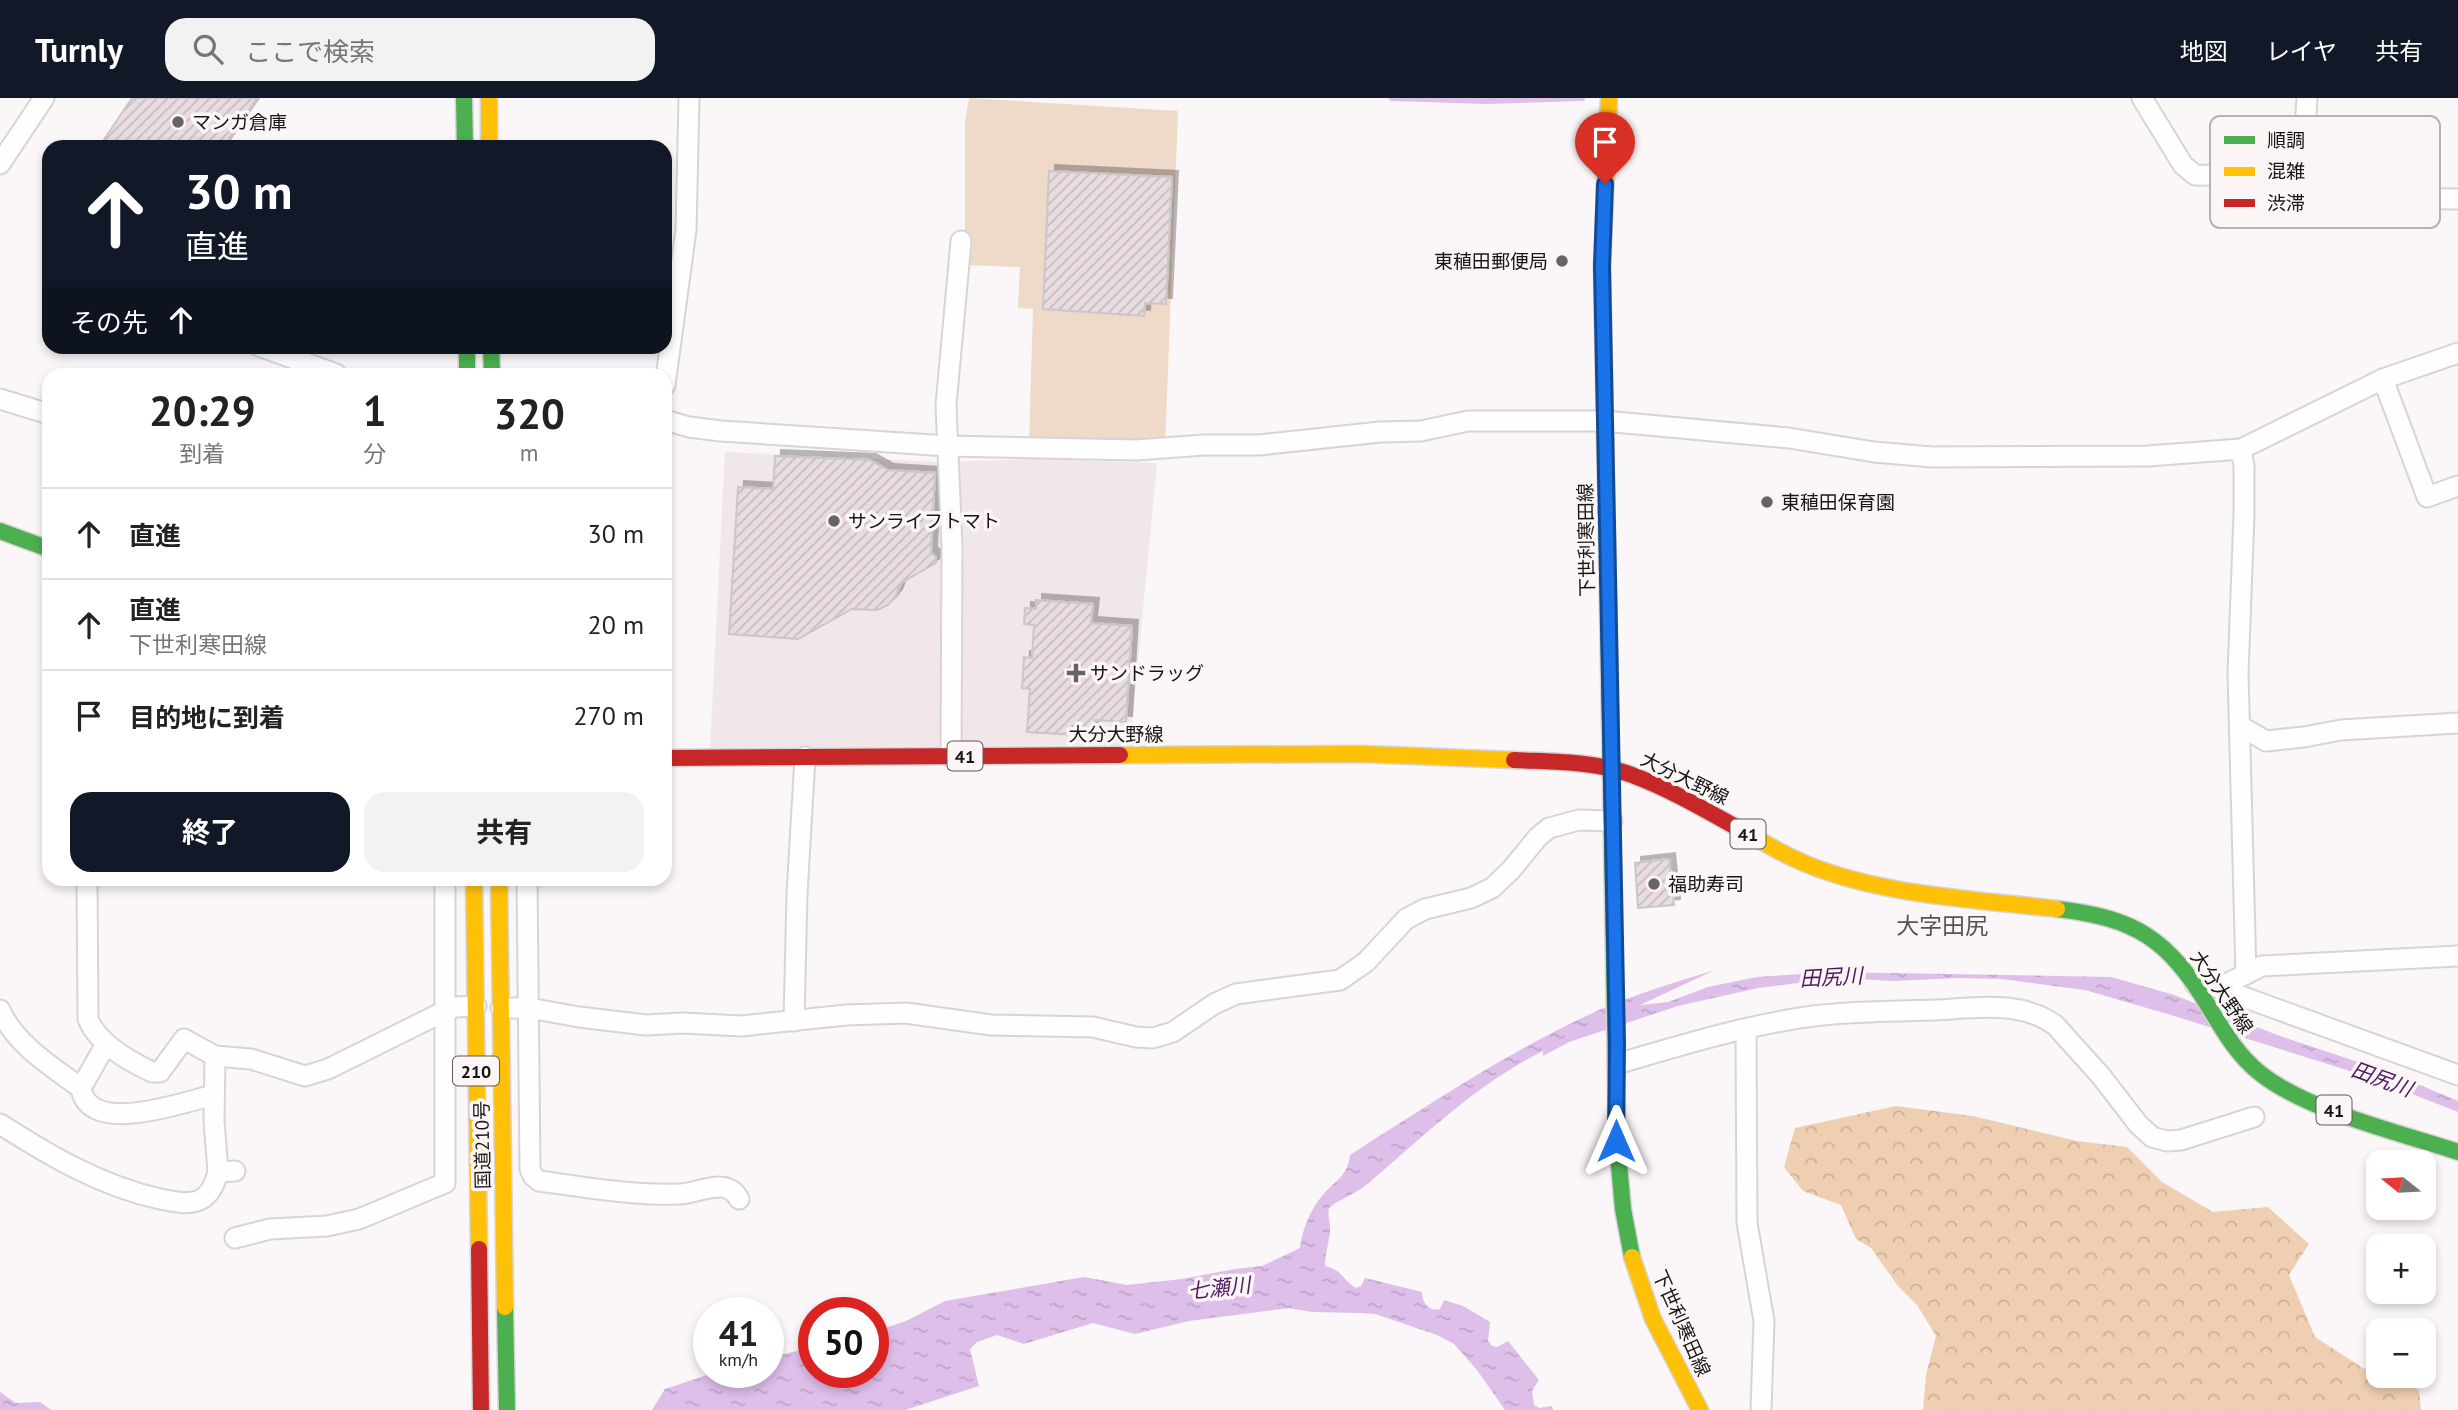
<!DOCTYPE html>
<html lang="ja">
<head>
<meta charset="utf-8">
<style>
	:root { --surface:#fff; --page:#f2f2f2; --text:#222; --muted:#767676; --line:#e0e0e0; --accent:#111827 }
	body { margin:0; font-family:"PT Sans","Noto Sans JP",sans-serif; background:var(--page); color:var(--text); height:100vh; display:flex; flex-direction:column; font-size:26px; white-space:nowrap }
	* { box-sizing:border-box; margin:0 }
	p { font-size:23px; color:var(--muted) }
	.icon { flex:none; width:38px; height:38px; fill:none; stroke:currentColor; stroke-width:2; stroke-linecap:round; stroke-linejoin:round }
	.map { position:relative; flex:1; overflow:hidden }
	.side { position:absolute; left:42px; top:270px; width:630px; height:518px; display:flex; flex-direction:column; background:var(--surface); border-radius:21px; box-shadow:0 4px 10px #0003 }
	.side>* { flex:none }
	.top-card { position:absolute; left:42px; top:42px; width:630px; height:214px; border-radius:21px; box-shadow:0 4px 10px #0003; background:#111827; color:#fff; overflow:hidden }
	.needle { width:46px; rotate:288deg }
	.tools { position:absolute; left:2366px; top:1052px; display:grid; gap:14px }
	.tools a { display:grid; place-items:center; width:70px; height:70px; border-radius:14px; background:var(--surface); box-shadow:0 4px 10px #0003; font-size:35px }
	.speed { position:absolute; left:693px; top:1199px; display:flex; gap:14px; font-size:35px; font-weight:700; text-align:center }
	.speed>* { display:grid; place-content:center; width:91px; height:91px; border-radius:50%; background:var(--surface); box-shadow:0 4px 10px #0003; line-height:1 }
	.speed small { font-size:18px; font-weight:400 }
	.speed .limit { border:10px solid #d22; background:#fff; color:#111 }
	.pin { position:absolute; display:grid; place-items:center; width:60px; height:60px; color:#fff; margin:-72px -30px; border-radius:50% 50% 50% 0; rotate:-45deg; box-shadow:0 0 7px #0007 }
	.pin .icon { rotate:45deg }
	.me { position:absolute; width:77px; margin:-38px; rotate:0deg; stroke-linejoin:round; filter:drop-shadow(0 0 5px #0008) }
	.turn { display:flex; align-items:center; gap:24px; height:147px; padding:0 28px; font-size:32px }
	.turn .icon { width:91px; height:91px; stroke-width:2.5 }
	.turn b { display:block; font-size:49px; line-height:60px }
	.then { display:flex; align-items:center; height:66px; padding:0 28px; background:#0003; gap:14px; font-size:26px }
	.eta { display:flex; justify-content:space-evenly; align-items:center; height:119px; text-align:center }
	.eta b { font-size:42px; font-weight:700; line-height:49px }
	.cta { display:flex; gap:14px; margin-top:auto; padding:14px 28px }
	.cta a { flex:1; height:80px; border-radius:21px; background:var(--accent); color:#fff; font-size:28px; font-weight:700; line-height:80px; text-align:center }
	.cta a+a { background:var(--page); color:var(--text) }
	ul { padding:0; list-style:none }
	li { display:flex; align-items:center; gap:21px; height:91px; padding:0 28px; border-top:2px solid var(--line) }
	li div { flex:1 }
	li b { display:block; font-size:26px }
	li em { font-style:normal }
	header { display:flex; align-items:center; gap:42px; box-sizing:border-box; height:98px; padding:0 35px; background:var(--accent); color:#fff }
	header strong { font-size:33px }
	nav { display:flex; gap:38px; margin-inline-start:auto; font-size:24px }
	.search { width:490px; height:63px; background:var(--page); display:flex; align-items:center; gap:18px; box-sizing:border-box; padding:0 24px; border-radius:21px; color:var(--muted); font-size:26px }
	.map>svg:first-child { display:block }
</style>
</head>
<body>
<header>
<strong>Turnly</strong>
<div class="search"><svg class="icon" aria-label="search" viewBox="0 0 24 24"><circle cx="10" cy="10" r="6"/><path d="M15 15l6 6"/></svg>ここで検索</div>
<nav><a>地図</a><a>レイヤ</a><a>共有</a></nav>
</header>
<div class="map">
<svg width="2458" height="1312" viewBox="0 0 2458 1312">
	<defs>
		<pattern id="forest-crowns" width="20" height="18" patternUnits="userSpaceOnUse" patternTransform="scale(1.75)"><rect width="20" height="18" fill="#efcfb2"/><path d="M2 6a3 3 0 1 1 6 0M12 15a3 3 0 1 1 6 0" fill="none" stroke="#ccb198"/></pattern>
		<pattern id="water-ripples" width="26" height="14" patternUnits="userSpaceOnUse" patternTransform="scale(1.75)"><rect width="26" height="14" fill="#debfea"/><path d="M2 4q2-2 4 0t4 0M15 11q2-2 4 0t4 0" fill="none" stroke="#bea3c8"/></pattern>
		<pattern id="building-hatch" width="6" height="6" patternUnits="userSpaceOnUse" patternTransform="scale(1.75)"><rect width="6" height="6" fill="#e8dce1"/><path d="M-1 1l2-2M0 6l6-6M5 7l2-2" fill="none" stroke="#c6bcc0"/></pattern>
		<filter id="shadow"><feDropShadow dx="6" dy="-6" stdDeviation="0" flood-color="#0004"/></filter>
	</defs>
	<rect width="100%" height="100%" fill="#fbf6f7"/>
	<!-- built -->
	<polygon fill="#f1e6e8" points="725,354 941,364 1034,361 1157,365 1130,647 710,650"/>
	<!-- forest -->
	<polygon fill="url(#forest-crowns)" points="1896,1008 1973,1018 2077,1043 2127,1049 2162,1084 2213,1114 2268,1109 2309,1146 2289,1177 2315,1239 2363,1270 2419,1292 2421,1312 1923,1312 1926,1277 1936,1238 1917,1207 1898,1188 1871,1150 1856,1141 1841,1107 1803,1093 1784,1069 1795,1030"/>
	<!-- green -->
	<polygon fill="#efd9c8" points="969,0 1178,13 1165,348 1029,346 1033,211 1018,210 1020,169 965,167 965,24"/>
	<!-- water -->
	<g fill="url(#water-ripples)">
		<path d="M1715,872L1640,907L1668,904L1708,889L1757,879L1833,874L2111,879L2174,897L2280,938L2391,975L2458,1003V1014L2366,978L2171,917L2085,892L2002,881L1957,880L1894,883L1839,880L1758,890L1678,908L1569,944L1543,958V953C1476,986 1422,1040 1366,1087C1354,1097 1339,1101 1329,1110C1327,1119 1331,1125 1330,1133C1329,1145 1325,1156 1325,1168C1344,1173 1341,1181 1356,1190L1361,1188L1365,1180L1422,1194C1422,1204 1428,1214 1440,1211L1444,1202L1463,1208L1490,1224L1488,1243L1492,1248L1497,1249L1508,1243L1539,1282L1532,1293L1534,1307L1539,1310L1552,1308L1553,1312H1505L1477,1272L1454,1246L1437,1237L1375,1216L1361,1215L1312,1214L1289,1210L1189,1223L1135,1236L1093,1225L1024,1246L997,1237L977,1244L970,1251L979,1288L905,1312H652L665,1291L716,1274H768V1260L814,1249V1274H873V1234L906,1223L945,1203L1084,1179L1127,1187L1182,1181L1235,1171L1262,1168L1300,1150C1302,1132 1310,1112 1322,1098C1335,1082 1347,1080 1350,1057C1430,1006 1511,952 1599,912C1636,896 1676,884 1715,872Z"/>
		<polygon points="0,1294 16,1305 40,1304 51,1312 0,1312"/>
	</g>
	<g fill="none" stroke-linecap="round" stroke-linejoin="round">
		<!-- stream -->
		<polyline stroke="#debfea" stroke-width="6" points="1392,0 1487,3 1582,0"/>
	</g>
	<!-- building -->
	<g fill="url(#building-hatch)" stroke="#cac7c8" stroke-width="2" filter="url(#shadow)">
		<polygon points="132,0 257,0 223,49 99,49"/>
		<polygon points="1049,73 1172,79 1166,206 1145,205 1144,218 1043,211"/>
		<polygon points="775,358 870,362 888,372 935,375 931,455 936,459 936,465 901,485 896,497 888,507 877,512 852,511 798,541 729,536 738,389 773,391"/>
		<polygon points="1036,502 1093,506 1091,525 1132,528 1126,624 1095,622 1094,638 1027,634 1030,591 1022,590 1024,559 1032,560 1034,527 1024,526 1025,510 1036,511"/>
		<polygon points="1669,761 1674,807 1638,810 1635,765"/>
	</g>
	<g fill="none" stroke-linecap="round" stroke-linejoin="round">
		<!-- street casing -->
		<g stroke="#d8d4d5" stroke-width="23">
			<g id="street">
				<polyline points="2142,0 2183,67 2195,77 2302,79 2349,100 2458,101"/>
				<polyline points="0,66 44,0"/>
				<polyline points="2302,79 2307,0"/>
				<polyline points="259,248 336,276"/>
				<polyline points="2383,281 2427,399 2458,388"/>
				<polyline points="665,287 686,132 689,0"/>
				<polyline points="0,301 49,316"/>
				<polyline points="665,322 689,329 721,333 948,348 1136,352 1205,347 1259,347 1380,334 1421,333 1468,323 1604,323 1789,340 1874,354 1932,359 2148,358 2241,351 2383,281 2458,255"/>
				<polyline points="2241,351 2244,368 2244,417 2238,575 2246,876"/>
				<polyline points="2240,628 2266,643 2304,639 2341,632 2458,625"/>
				<polyline points="951,658 952,449 946,307 961,143"/>
				<path d="M87,780L88,921C98,946 129,963 152,974H160L184,941L215,958L251,961L305,978L328,971L445,913L455,909L476,908"/>
				<path d="M527,780L530,1071L533,1078L539,1083C585,1089 633,1098 680,1096C700,1095 727,1078 739,1101"/>
				<polyline points="2195,886 2222,888 2262,868 2458,858"/>
				<polyline points="2216,889 2458,977"/>
				<polyline points="501,910 529,910 579,919 646,927 683,925 741,928 846,917 906,915 991,927 1093,929 1136,939 1153,940 1173,934 1214,906 1236,896 1340,882 1366,864 1406,821 1425,811 1471,800 1492,790 1511,772 1538,739 1549,730 1579,722 1612,723"/>
				<path d="M0,912C16,947 51,968 81,990"/>
				<polyline points="794,923 797,796 805,659"/>
				<polyline points="1746,931 1747,1125 1764,1223 1761,1312"/>
				<path d="M106,946L81,990C88,1039 184,1004 214,997"/>
				<polyline points="215,958 214,1023 218,1074 235,1073"/>
				<path d="M1617,966C1681,947 1747,927 1813,918C1854,913 1895,913 1936,912C1975,910 2021,902 2055,927L2101,978L2138,1026L2152,1039L2167,1043L2181,1042L2254,1019"/>
				<path d="M0,1026C50,1058 101,1088 160,1101C171,1103 185,1107 197,1103C210,1099 215,1086 218,1074"/>
				<polyline points="235,1140 270,1131 327,1128 359,1121 445,1085 445,780"/>
			</g>
		</g>
		<!-- fast casing -->
		<g stroke="#d8d4d5" stroke-width="19">
			<g id="fast">
				<polyline points="464,0 465,49"/>
				<polyline points="467,248 467,276"/>
				<polyline points="491,248 492,276"/>
				<polyline points="0,433 49,451"/>
				<polyline points="1607,444 1617,1045 1623,1111 1632,1159"/>
				<path d="M2057,811C2136,820 2168,841 2209,909C2224,934 2238,958 2261,976C2308,1013 2401,1035 2458,1054"/>
				<polyline points="505,1209 507,1312"/>
			</g>
		</g>
		<!-- slow casing -->
		<g stroke="#d8d4d5" stroke-width="19">
			<g id="slow">
				<polyline points="489,0 489,49"/>
				<polyline points="1607,444 1602,168 1609,0"/>
				<polyline points="1120,657 1362,656 1514,662"/>
				<path d="M1743,733C1760,742 1777,753 1795,761C1871,797 1974,801 2057,811"/>
				<polyline points="474,780 479,1151"/>
				<polyline points="499,780 505,1209"/>
				<polyline points="1632,1159 1653,1221 1700,1312"/>
			</g>
		</g>
		<!-- jam casing -->
		<g stroke="#d8d4d5" stroke-width="19">
			<g id="jam">
				<polyline points="665,660 1120,657"/>
				<path d="M1514,662C1553,664 1595,663 1632,677C1670,691 1707,713 1743,733"/>
				<polyline points="479,1151 481,1312"/>
			</g>
		</g>
		<!-- street -->
		<use href="#street" stroke="#fefefe" stroke-width="19"/>
		<!-- fast -->
		<use href="#fast" stroke="#4caf50" stroke-width="16"/>
		<!-- slow -->
		<use href="#slow" stroke="#ffc107" stroke-width="16"/>
		<!-- jam -->
		<use href="#jam" stroke="#c62828" stroke-width="16"/>
	</g>
	<g fill="none" stroke-linecap="round" stroke-linejoin="round">
		<!-- route casing -->
		<g stroke="#114b97" stroke-width="18">
			<polyline id="route" points="1605,86 1602,168 1617,945 1616,1043"/>
		</g>
		<!-- route -->
		<use href="#route" stroke="#1a73e8" stroke-width="12"/>
	</g>
	<!-- markers -->
	<g fill="#676464" stroke="#fcf5f6" stroke-width="2.5">
		<circle cx="178" cy="24" r="7"/>
		<circle cx="1562" cy="163" r="7"/>
		<circle cx="1767" cy="404" r="7"/>
		<circle cx="834" cy="423" r="7"/>
		<path d="M1072.5 564.5h7v7h7v7h-7v7h-7v-7h-7v-7h7z"/>
		<circle cx="1654" cy="786" r="7"/>
	</g>
	<g text-anchor="middle" dominant-baseline="central" stroke-width="7" stroke-linejoin="round" paint-order="stroke">
		<!-- shield labels -->
		<g fill="#fcf5f6" stroke="#5c5858" stroke-width="2">
			<rect x="947.5" y="643.5" width="35" height="29" rx="5"/>
			<rect x="1730.5" y="721.5" width="35" height="29" rx="5"/>
			<rect x="453" y="958.5" width="46" height="29" rx="5"/>
			<rect x="2316.5" y="997.5" width="35" height="29" rx="5"/>
		</g>
		<g font-size="18" font-weight="bold" fill="#171515">
			<text x="965" y="658">41</text>
			<text x="1748" y="736">41</text>
			<text x="476" y="973">210</text>
			<text x="2334" y="1012">41</text>
		</g>
		<!-- poi labels -->
		<g font-size="19" fill="#171515" stroke="#fcf5f6" text-anchor="start">
			<text x="192" y="24">マンガ倉庫</text>
			<text x="1548" y="163" text-anchor="end">東稙田郵便局</text>
			<text x="1781" y="404">東稙田保育園</text>
			<text x="848" y="423">サンライフトマト</text>
			<text x="1090" y="575">サンドラッグ</text>
			<text x="1668" y="786">福助寿司</text>
		</g>
		<!-- street labels -->
		<g font-size="19" fill="#171515" stroke="#fcf5f6">
			<text transform="translate(1586 442) rotate(-91)">下世利寒田線</text>
			<text x="1116" y="636">大分大野線</text>
			<text transform="translate(1685 680) rotate(26)">大分大野線</text>
			<text transform="translate(2222 894) rotate(56)">大分大野線</text>
			<text transform="translate(482 1047) rotate(-91)">国道210号</text>
			<text transform="translate(1682 1225) rotate(66)">下世利寒田線</text>
		</g>
		<!-- water labels -->
		<g font-size="21" font-style="italic" fill="#4d1a61" stroke="#fcf5f6">
			<text transform="translate(1831 879) rotate(-3)">田尻川</text>
			<text transform="translate(2382 981) rotate(20)">田尻川</text>
			<text transform="translate(1219 1190) rotate(-6)">七瀬川</text>
		</g>
		<!-- quarter labels -->
		<g font-size="23" fill="#585253" stroke="#fcf5f6">
			<text x="1942" y="827">大字田尻</text>
		</g>
	</g>
	<!-- legend -->
	<rect x="2210" y="18" width="230" height="112" rx="10" fill="#fcf5f6" stroke="#b7b2b2" stroke-width="2"/>
	<rect x="2224" y="38" width="31" height="8" fill="#4caf50"/>
	<rect x="2224" y="69" width="31" height="9" fill="#ffc107"/>
	<rect x="2224" y="101" width="31" height="8" fill="#c62828"/>
	<g font-size="19" fill="#171515">
		<text x="2267" y="49">順調</text>
		<text x="2267" y="80">混雑</text>
		<text x="2267" y="112">渋滞</text>
	</g>
</svg>
<div class="tools">
<a><svg class="needle" viewBox="-14 -14 28 28"><path d="M0-13l5 13h-10z" fill="#e53935"/><path d="M0 13l5-13h-10z" fill="#767676"/></svg></a>
<a>+</a>
<a>−</a>
</div>
<div class="speed"><div>41<small>km/h</small></div><div class="limit">50</div></div>
<div class="pin" style="left:1605px;top:86px;background:#d93025"><svg class="icon" aria-label="arrive" viewBox="0 0 24 24"><path d="M6 21V4h12l-3 4 3 4H6"/></svg></div>
<svg class="me" style="left:1616px;top:1043px" viewBox="-20 -20 40 40"><path d="M0-17L14 15 0 8-14 15z" fill="#1a73e8" stroke="#fff" stroke-width="4"/></svg>
<div class="top-card">
<div class="turn"><svg class="icon" aria-label="ahead" viewBox="0 0 24 24"><path d="M12 20V5M6 11l6-6 6 6"/></svg><div><b>30 m</b>直進</div></div>
<div class="then">その先<svg class="icon" aria-label="ahead" viewBox="0 0 24 24"><path d="M12 20V5M6 11l6-6 6 6"/></svg></div>
</div>
<section class="side">
<div class="eta">
<div><b>20:29</b><p>到着</p></div>
<div><b>1</b><p>分</p></div>
<div><b>320</b><p>m</p></div>
</div>
<ul>
<li><svg class="icon" aria-label="ahead" viewBox="0 0 24 24"><path d="M12 20V5M6 11l6-6 6 6"/></svg><div><b>直進</b></div><em>30 m</em></li>
<li><svg class="icon" aria-label="ahead" viewBox="0 0 24 24"><path d="M12 20V5M6 11l6-6 6 6"/></svg><div><b>直進</b><p>下世利寒田線</p></div><em>20 m</em></li>
<li><svg class="icon" aria-label="arrive" viewBox="0 0 24 24"><path d="M6 21V4h12l-3 4 3 4H6"/></svg><div><b>目的地に到着</b></div><em>270 m</em></li>
</ul>
<div class="cta"><a>終了</a><a>共有</a></div>
</section>
</div>
</body>
</html>
